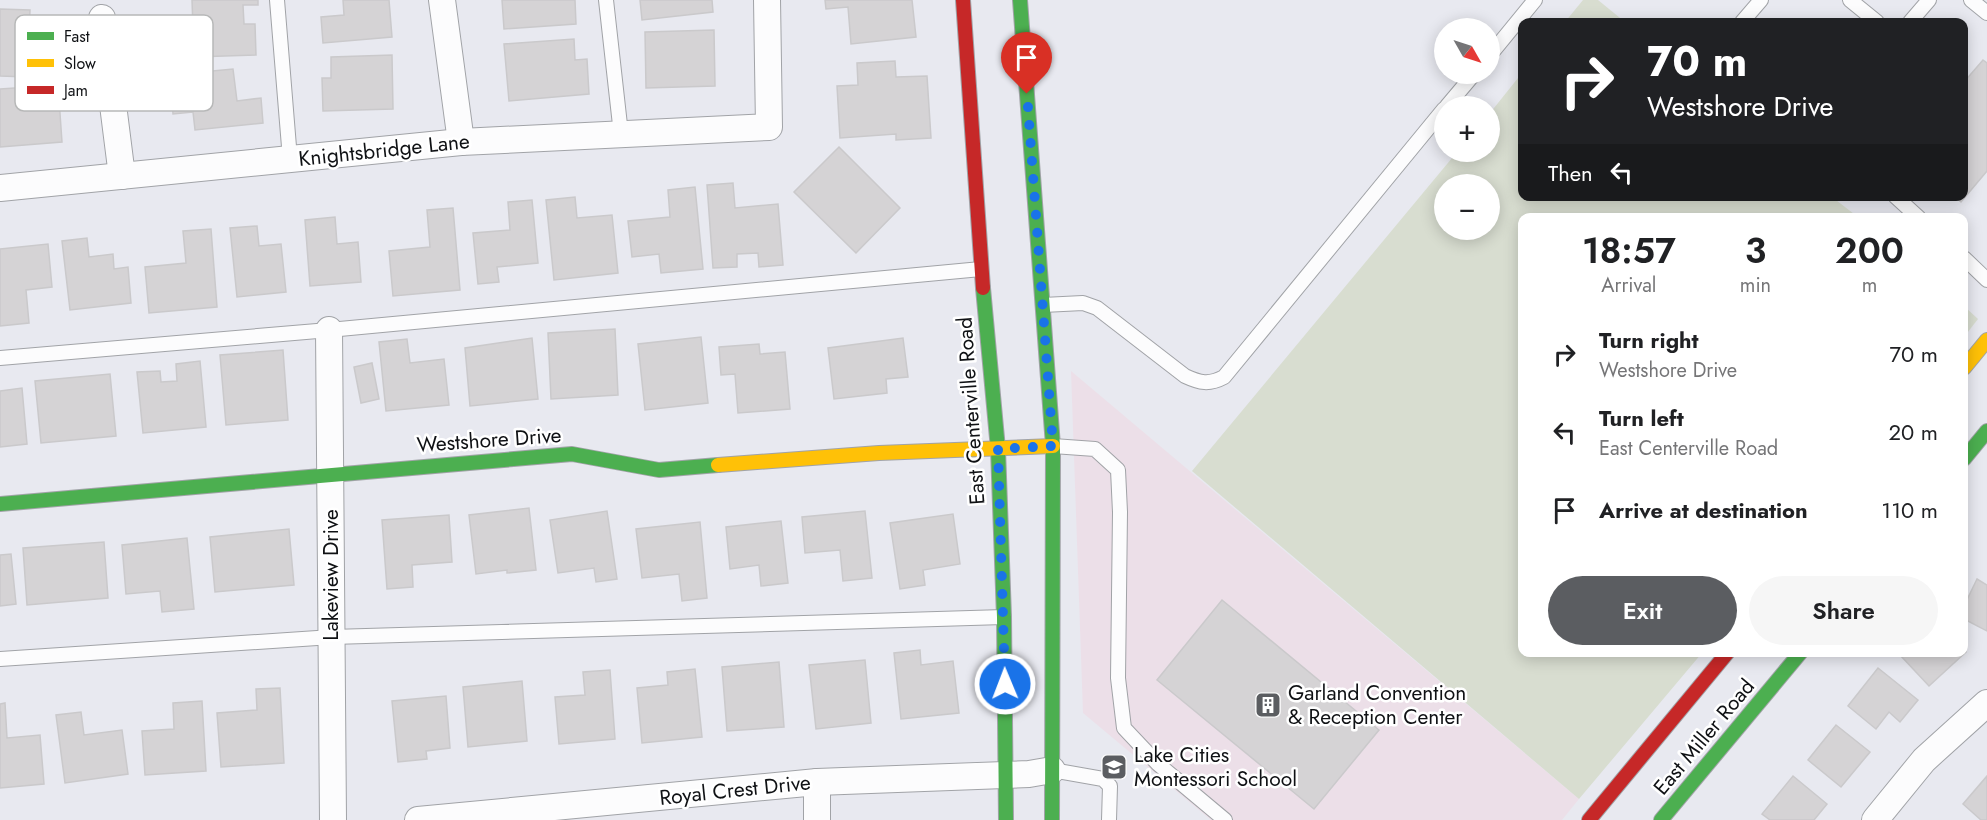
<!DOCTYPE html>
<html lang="en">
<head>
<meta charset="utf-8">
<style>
	:root { --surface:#fff; --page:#f6f6f6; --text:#202124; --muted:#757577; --accent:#5b5d61 }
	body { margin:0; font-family:Jost,sans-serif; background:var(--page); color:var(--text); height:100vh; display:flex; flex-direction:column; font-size:22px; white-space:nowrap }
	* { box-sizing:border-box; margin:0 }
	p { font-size:20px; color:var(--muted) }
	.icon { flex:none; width:33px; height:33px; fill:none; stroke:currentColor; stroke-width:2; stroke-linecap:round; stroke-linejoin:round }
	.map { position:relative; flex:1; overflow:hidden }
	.sheet { position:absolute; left:1518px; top:213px; width:450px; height:444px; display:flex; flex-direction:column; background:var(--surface); border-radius:12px; box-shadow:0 3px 15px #0003 }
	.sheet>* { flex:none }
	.hud { position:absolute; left:1518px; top:18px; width:450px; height:183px; border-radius:12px; box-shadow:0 3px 15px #0003; background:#202124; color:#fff; overflow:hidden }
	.needle { width:39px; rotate:129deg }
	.fabs { position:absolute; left:1434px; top:18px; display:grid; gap:12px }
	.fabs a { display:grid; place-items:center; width:66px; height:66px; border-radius:50%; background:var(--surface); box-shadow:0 3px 15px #0003; font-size:30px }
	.pin { position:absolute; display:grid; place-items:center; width:51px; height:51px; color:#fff; margin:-62px -26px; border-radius:50% 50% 50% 0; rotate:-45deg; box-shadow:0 0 6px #0007 }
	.pin .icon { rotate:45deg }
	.me { position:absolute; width:66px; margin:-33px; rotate:359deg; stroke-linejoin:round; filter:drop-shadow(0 0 4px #0008) }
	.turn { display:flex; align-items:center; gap:21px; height:126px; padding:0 30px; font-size:27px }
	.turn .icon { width:78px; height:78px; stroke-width:2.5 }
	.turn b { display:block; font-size:42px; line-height:51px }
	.then { display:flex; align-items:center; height:57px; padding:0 30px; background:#0003; gap:12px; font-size:22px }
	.eta { display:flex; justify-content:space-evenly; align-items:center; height:102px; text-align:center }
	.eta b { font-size:36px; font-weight:600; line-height:42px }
	.button { display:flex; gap:12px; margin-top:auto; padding:12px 30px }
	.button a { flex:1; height:69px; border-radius:36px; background:var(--accent); color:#fff; font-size:24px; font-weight:600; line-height:69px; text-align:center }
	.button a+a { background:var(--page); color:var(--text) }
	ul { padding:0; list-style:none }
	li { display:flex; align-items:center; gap:18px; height:78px; padding:0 30px }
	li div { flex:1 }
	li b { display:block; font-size:22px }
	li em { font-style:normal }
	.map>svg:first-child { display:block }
</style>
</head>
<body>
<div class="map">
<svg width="1987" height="820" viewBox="0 0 1987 820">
	<rect width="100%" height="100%" fill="#e8e9f0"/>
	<!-- commercial -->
	<polygon fill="#ecdfe8" points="1071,371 1579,799 1562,820 1211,820 1083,713"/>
	<!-- green -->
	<g fill="#d8ddd0" fill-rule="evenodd">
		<polygon points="1583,0 1598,0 1625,22 1565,22"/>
		<path d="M1522,73V196L1832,197L1858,217L1522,218V652L1702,653L1579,799L1192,471L1457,152H1490V113ZM1444,184H1490V230H1444Z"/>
		<polygon points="1964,306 1978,319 1964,337"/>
	</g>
	<!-- building -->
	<g fill="#d5d3d5" stroke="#cac9cb" stroke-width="1.5">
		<polygon points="192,0 258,0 258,5 243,5 244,24 255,24 256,55 194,57"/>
		<polygon points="343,0 389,0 392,37 323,43 321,17 344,15"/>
		<polygon points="502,0 575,0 576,24 504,29"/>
		<polygon points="640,0 712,0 713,12 642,20"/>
		<polygon points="825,0 912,0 916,37 851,44 848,7 826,9"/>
		<polygon points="0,9 30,10 27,77 0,76"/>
		<polygon points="714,30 715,86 646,88 645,32"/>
		<polygon points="574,39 575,60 587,59 589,94 509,101 504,44"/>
		<polygon points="392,55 393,109 323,111 322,78 331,78 331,57"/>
		<polygon points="1983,60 1987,63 1987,171 1961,202 1954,196 1964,196 1964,82"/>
		<polygon points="895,61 896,77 927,76 931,138 896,140 896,134 840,138 837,86 858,85 857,63"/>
		<polygon points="233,69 237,101 261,98 263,123 195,130 193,112 173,114 170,75"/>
		<polygon points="58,85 62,142 0,147 0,89"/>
		<polygon points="839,147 900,208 856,253 794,192"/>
		<polygon points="733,183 735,208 778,204 783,265 759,267 758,253 737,254 737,267 713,268 707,185"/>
		<polygon points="695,187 703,269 661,273 659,254 632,257 628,221 670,217 668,190"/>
		<polygon points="575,197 577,218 612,215 618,273 554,280 546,200"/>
		<polygon points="532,200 538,263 497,267 499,282 478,284 473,233 510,230 508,202"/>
		<polygon points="453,208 460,290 393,296 389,251 430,247 427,210"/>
		<polygon points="335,217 337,244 358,242 361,282 310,286 305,220"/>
		<polygon points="257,226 259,246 281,244 286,292 237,297 230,228"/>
		<polygon points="211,229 217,307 149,313 145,267 186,263 183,231"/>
		<polygon points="87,238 89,257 113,254 114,269 128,267 131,303 70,310 62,241"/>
		<polygon points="48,244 52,287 26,290 29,323 0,326 0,249"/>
		<polygon points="615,329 618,395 551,399 548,333"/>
		<polygon points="701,337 708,403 645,410 638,344"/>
		<polygon points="532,338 538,399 470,406 465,348"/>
		<polygon points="903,338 908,377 886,379 887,393 834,399 828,348"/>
		<polygon points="407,339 410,363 444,359 449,405 386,411 379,342"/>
		<polygon points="759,344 760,354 785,352 790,409 738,413 735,374 721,375 719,347"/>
		<polygon points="283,350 288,420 226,425 220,355"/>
		<polygon points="200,361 206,427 143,433 137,372 160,371 161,382 177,381 176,364"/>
		<polygon points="372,363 379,399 361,403 354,367"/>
		<polygon points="110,374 116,436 41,443 35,381"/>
		<polygon points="22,388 27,444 0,447 0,391"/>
		<polygon points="529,508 536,570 507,573 507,570 476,574 469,515"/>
		<polygon points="607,511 617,579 596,582 594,568 558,573 550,520"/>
		<polygon points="865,511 872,578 843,581 840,550 805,553 802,517"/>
		<polygon points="953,514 960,564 923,570 925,585 900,589 890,523"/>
		<polygon points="449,515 452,562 412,565 413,587 387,589 382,520"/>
		<polygon points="781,521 788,583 761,586 759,565 730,569 726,527"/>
		<polygon points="700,522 707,598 682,601 679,574 642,578 636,529"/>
		<polygon points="289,529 294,585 215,592 210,537"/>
		<polygon points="187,538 194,609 162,612 160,591 126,594 122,545"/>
		<polygon points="104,542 108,598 27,605 23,548"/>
		<polygon points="11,554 16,604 0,606 0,555"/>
		<polygon points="1977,579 1987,585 1987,631 1964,619 1964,606"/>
		<polygon points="1222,600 1379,730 1314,809 1157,680"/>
		<polygon points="920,650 921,665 953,661 959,713 901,719 894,653"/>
		<polygon points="1964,650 1966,652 1929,686 1900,655 1903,652 1964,652"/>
		<polygon points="865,660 871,723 816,729 809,665"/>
		<polygon points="779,662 784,727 727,731 722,667"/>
		<polygon points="1878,668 1918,700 1900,722 1889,712 1876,729 1848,706"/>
		<polygon points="695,669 702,737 642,743 637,688 668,685 667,672"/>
		<polygon points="610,670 615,739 559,744 555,697 585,695 583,672"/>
		<polygon points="522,681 527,741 468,747 463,687"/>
		<polygon points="280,688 284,763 221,767 217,713 257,710 256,689"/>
		<polygon points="446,696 450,748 426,751 427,759 398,762 392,701"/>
		<polygon points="202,701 206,771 145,775 142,731 174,729 173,703"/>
		<polygon points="5,703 7,738 40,735 44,784 0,788 0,704"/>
		<polygon points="81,712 84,735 122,730 128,774 65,783 56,715"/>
		<polygon points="1836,725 1870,752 1841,787 1808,760"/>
		<polygon points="1793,776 1827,804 1814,820 1770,820 1762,814"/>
		<polygon points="1987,776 1987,820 1981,820 1963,804"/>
	</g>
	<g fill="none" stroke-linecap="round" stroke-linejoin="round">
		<!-- lane casing -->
		<g stroke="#a1a3a7" stroke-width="16">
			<g id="lane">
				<polyline points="277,0 290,159"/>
				<polyline points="606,0 621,134"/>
				<polyline points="1850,0 1877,22"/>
				<polyline points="1971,0 1987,13"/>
				<polyline points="1742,22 1761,0"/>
				<polyline points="1910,22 1929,0"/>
				<polyline points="1490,55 1535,0"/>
				<polyline points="1447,106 1474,74"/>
				<polyline points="1895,196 1919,218"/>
				<polyline points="1964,258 1987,280"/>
				<path d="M1043,305L1083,303L1097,308L1185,376C1200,383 1209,385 1224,377L1444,109"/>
				<polyline points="0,358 329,330 981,269"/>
				<polyline points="1053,446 1095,449 1118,470 1120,512 1118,678 1124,728 1158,764 1225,820"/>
				<polyline points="0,659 332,637 1004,617"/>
				<polyline points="1052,770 1103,779 1110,786 1109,820"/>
			</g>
		</g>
		<!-- street casing -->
		<g stroke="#a1a3a7" stroke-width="28">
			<g id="street">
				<polyline points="442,0 461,142"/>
				<polyline points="102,18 122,176"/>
				<polyline points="0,188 461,142 769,127 767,0"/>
				<polyline points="329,330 333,820"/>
				<polyline points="418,820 817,782 1029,774 1052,770"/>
				<polyline points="817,820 817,782"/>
				<polyline points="1875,820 1924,760 1987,703"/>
			</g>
		</g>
		<!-- fast casing -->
		<g stroke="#a1a3a7" stroke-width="16">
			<g id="fast">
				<polyline points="1020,0 1053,446 1052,820"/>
				<polyline points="983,288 998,449 1004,617 1006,820"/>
				<polyline points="1964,459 1987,431"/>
				<polyline points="0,504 572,454 659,470 718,465"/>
				<polyline points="1661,820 1801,652"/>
			</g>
		</g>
		<!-- slow casing -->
		<g stroke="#a1a3a7" stroke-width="16">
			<g id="slow">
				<polyline points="1964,368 1987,340"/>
				<polyline points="718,465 879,453 1053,446"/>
			</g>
		</g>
		<!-- jam casing -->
		<g stroke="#a1a3a7" stroke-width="16">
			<g id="jam">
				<polyline points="963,0 983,288"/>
				<polyline points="1589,820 1728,652"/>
			</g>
		</g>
		<!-- lane -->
		<use href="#lane" stroke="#fcfcfd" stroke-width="14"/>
		<!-- street -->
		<use href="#street" stroke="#fcfcfd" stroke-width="26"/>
		<!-- fast -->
		<use href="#fast" stroke="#4caf50" stroke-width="14"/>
		<!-- slow -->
		<use href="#slow" stroke="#ffc107" stroke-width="14"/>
		<!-- jam -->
		<use href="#jam" stroke="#c62828" stroke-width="14"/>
	</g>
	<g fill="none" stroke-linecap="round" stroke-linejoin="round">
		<!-- route -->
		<polyline stroke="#1a73e8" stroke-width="10" stroke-dasharray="0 18" points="1005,684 998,449 1053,446 1027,94"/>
	</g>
	<!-- icons -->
	<defs>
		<g id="building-square" transform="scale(1.35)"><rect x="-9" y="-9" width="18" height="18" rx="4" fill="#5b5d61" stroke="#fff"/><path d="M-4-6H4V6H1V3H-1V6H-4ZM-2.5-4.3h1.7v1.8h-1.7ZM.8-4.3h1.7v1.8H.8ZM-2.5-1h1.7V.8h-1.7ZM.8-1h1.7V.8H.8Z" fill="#fff"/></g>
		<g id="school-square" transform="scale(1.35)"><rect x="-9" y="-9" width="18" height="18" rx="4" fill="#5b5d61" stroke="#fff"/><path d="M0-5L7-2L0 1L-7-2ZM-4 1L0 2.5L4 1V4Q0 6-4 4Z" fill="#fff"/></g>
	</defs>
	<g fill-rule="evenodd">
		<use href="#building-square" x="1268" y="705"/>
		<use href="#school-square" x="1114" y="767"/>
	</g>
	<g text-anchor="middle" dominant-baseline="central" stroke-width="5" stroke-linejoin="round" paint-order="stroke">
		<!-- street labels -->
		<g font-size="21" fill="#0f1114" stroke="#fff">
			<text transform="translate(384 150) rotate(-6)">Knightsbridge Lane</text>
			<text transform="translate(971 411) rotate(-94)">East Centerville Road</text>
			<text transform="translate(489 440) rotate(-4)">Westshore Drive</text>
			<text transform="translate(331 575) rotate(-90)">Lakeview Drive</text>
			<text transform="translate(1704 737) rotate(-50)">East Miller Road</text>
			<text transform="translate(735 790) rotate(-6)">Royal Crest Drive</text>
		</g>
		<!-- poi labels -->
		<g font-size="21" fill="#0f1114" stroke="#fff" text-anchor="start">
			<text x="1288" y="693">Garland Convention<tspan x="1288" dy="24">&amp; Reception Center</tspan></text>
			<text x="1134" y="755">Lake Cities<tspan x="1134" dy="24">Montessori School</tspan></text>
		</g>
	</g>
	<!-- legend -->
	<rect x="15" y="15" width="198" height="96" rx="9" fill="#fff" stroke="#b7b8b8" stroke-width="1.5"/>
	<rect x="27" y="32" width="27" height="8" fill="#4caf50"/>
	<rect x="27" y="59" width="27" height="8" fill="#ffc107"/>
	<rect x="27" y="86" width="27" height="8" fill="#c62828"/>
	<g font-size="16" fill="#0f1114">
		<text x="64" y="42">Fast</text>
		<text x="64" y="69">Slow</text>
		<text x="64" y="96">Jam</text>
	</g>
</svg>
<div class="fabs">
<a><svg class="needle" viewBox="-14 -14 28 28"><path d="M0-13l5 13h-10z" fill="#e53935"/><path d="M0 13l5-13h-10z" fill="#757577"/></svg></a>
<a>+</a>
<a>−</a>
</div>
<div class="pin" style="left:1027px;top:94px;background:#d93025"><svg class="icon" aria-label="arrive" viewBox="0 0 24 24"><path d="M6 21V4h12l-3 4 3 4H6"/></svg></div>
<svg class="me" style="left:1005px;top:684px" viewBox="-20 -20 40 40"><circle r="17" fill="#1a73e8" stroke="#fff" stroke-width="3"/><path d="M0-11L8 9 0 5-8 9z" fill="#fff"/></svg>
<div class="hud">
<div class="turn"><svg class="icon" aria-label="right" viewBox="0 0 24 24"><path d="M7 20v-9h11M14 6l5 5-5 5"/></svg><div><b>70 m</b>Westshore Drive</div></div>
<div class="then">Then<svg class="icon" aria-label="left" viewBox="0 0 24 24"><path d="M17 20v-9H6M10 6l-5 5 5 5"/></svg></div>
</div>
<section class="sheet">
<div class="eta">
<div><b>18:57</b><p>Arrival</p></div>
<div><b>3</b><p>min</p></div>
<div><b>200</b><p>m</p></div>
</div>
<ul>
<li><svg class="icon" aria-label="right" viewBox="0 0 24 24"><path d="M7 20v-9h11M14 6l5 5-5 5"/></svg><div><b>Turn right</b><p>Westshore Drive</p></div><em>70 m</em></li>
<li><svg class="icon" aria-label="left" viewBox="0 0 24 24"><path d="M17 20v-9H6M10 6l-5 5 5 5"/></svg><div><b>Turn left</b><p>East Centerville Road</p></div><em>20 m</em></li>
<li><svg class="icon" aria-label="arrive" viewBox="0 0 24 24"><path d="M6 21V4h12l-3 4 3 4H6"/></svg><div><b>Arrive at destination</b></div><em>110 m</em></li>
</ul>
<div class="button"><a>Exit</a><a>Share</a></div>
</section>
</div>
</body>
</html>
